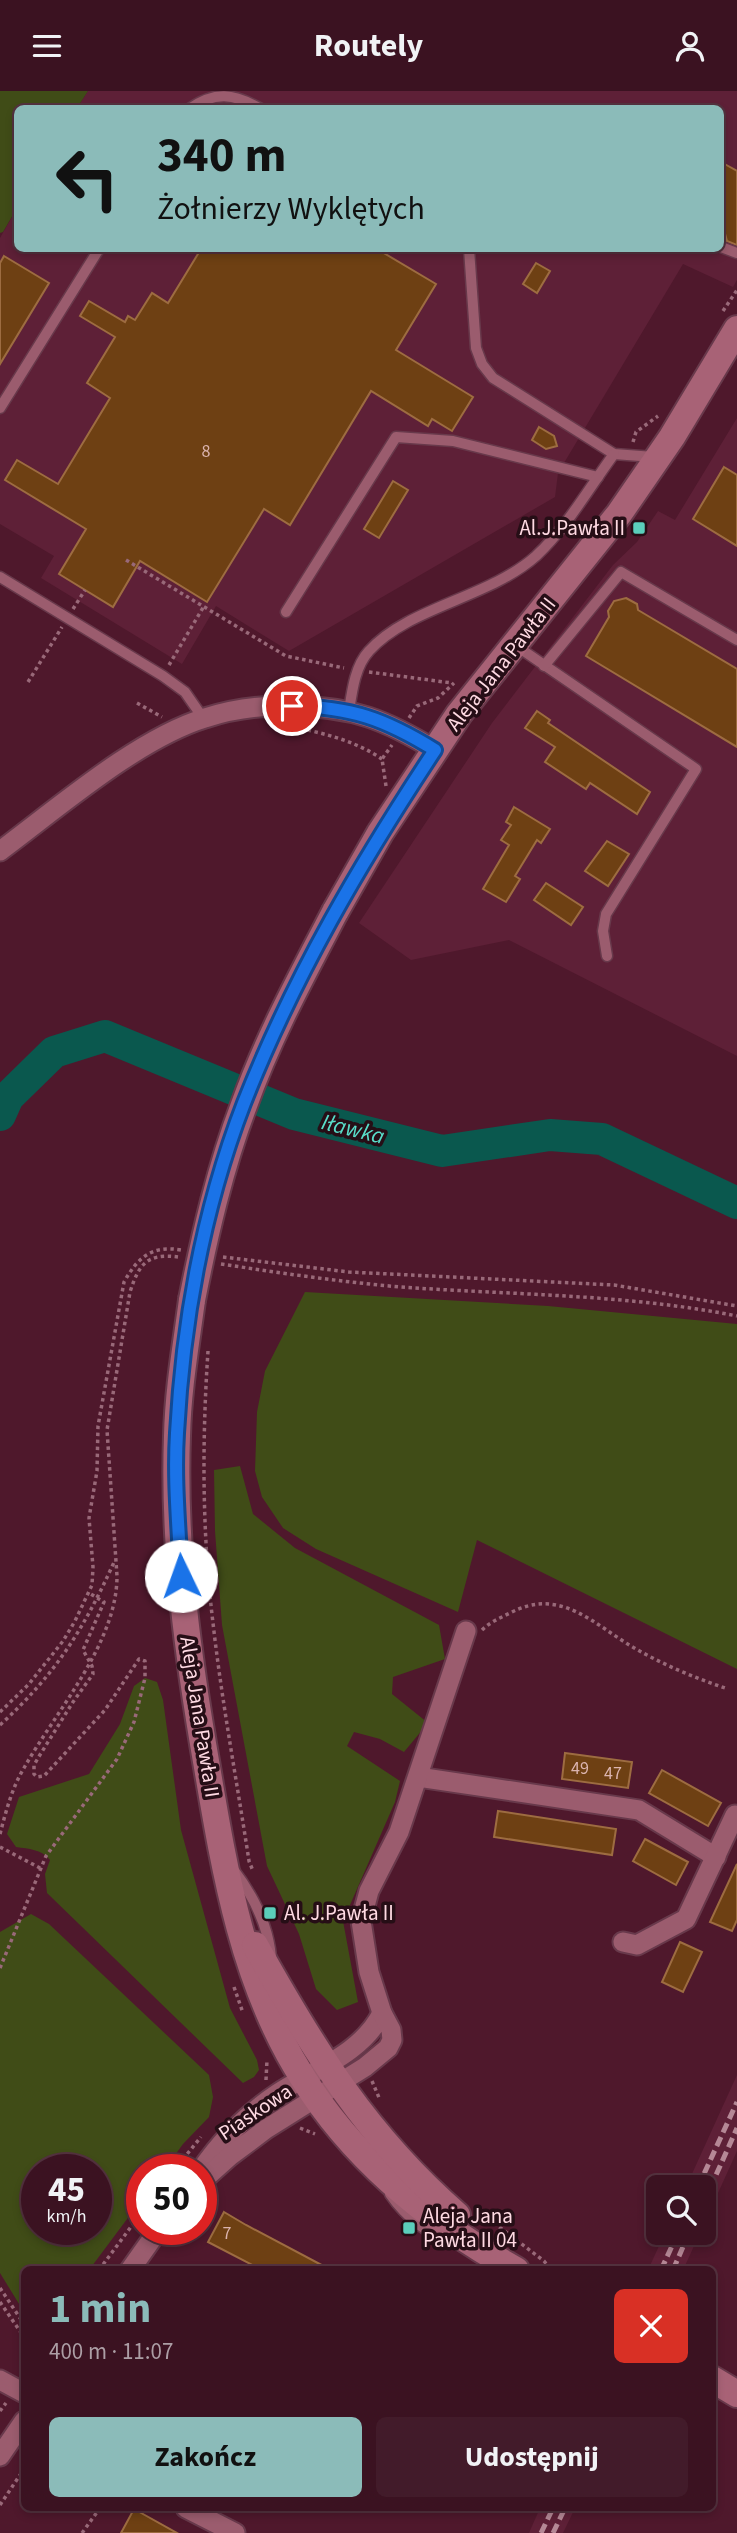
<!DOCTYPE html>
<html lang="pl">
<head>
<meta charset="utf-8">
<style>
	:root { --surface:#3b1221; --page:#421b2a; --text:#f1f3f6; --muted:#ac9ea5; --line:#54323f; --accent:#8bbbb9 }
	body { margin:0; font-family:"Source Sans 3",sans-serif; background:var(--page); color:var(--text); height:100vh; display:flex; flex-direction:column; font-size:26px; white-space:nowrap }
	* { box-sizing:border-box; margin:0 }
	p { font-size:23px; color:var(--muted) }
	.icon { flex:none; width:38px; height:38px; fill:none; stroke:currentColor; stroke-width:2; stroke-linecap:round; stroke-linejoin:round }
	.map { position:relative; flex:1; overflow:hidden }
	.panel { position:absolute; left:21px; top:2175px; width:695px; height:245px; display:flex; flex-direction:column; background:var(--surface); border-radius:10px; box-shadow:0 4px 10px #0003,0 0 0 2px var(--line) }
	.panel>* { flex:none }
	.guide { position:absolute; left:14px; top:14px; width:710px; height:147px; border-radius:10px; box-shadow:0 4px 10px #0003,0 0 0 2px var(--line); background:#8bbbb9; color:#111; overflow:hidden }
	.fabs { position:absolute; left:646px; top:2084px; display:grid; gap:14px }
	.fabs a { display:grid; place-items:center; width:70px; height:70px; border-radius:10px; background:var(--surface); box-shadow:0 4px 10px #0003,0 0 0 2px var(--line); font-size:35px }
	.speed { position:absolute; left:21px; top:2063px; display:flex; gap:14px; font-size:35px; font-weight:700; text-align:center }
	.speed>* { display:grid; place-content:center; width:91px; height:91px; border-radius:50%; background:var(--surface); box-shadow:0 4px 10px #0003,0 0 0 2px var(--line); line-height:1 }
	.speed small { font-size:18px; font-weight:400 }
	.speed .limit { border:10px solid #d22; background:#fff; color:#111 }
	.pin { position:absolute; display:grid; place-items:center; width:60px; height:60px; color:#fff; margin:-30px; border:4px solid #fff; border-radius:50%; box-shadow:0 2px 7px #0007 }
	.me { position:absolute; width:77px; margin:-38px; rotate:357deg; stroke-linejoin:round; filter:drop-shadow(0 0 5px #0008) }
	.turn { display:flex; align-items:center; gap:24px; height:147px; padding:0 28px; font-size:32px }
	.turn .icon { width:91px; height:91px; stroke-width:2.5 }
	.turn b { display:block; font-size:49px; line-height:60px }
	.round { display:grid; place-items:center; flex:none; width:74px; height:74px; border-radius:10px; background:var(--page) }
	.head { display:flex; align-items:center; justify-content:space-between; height:119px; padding:0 28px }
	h1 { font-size:42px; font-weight:700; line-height:52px; color:var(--accent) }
	.button { display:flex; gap:14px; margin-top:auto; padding:14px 28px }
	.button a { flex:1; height:80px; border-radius:10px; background:var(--accent); color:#111; font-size:28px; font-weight:700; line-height:80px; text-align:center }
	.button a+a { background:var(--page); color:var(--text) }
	header { display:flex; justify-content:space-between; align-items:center; height:91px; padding:0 28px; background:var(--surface); font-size:32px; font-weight:700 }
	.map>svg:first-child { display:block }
</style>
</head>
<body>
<header><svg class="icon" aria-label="menu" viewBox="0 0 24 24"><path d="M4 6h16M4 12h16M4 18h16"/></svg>Routely<svg class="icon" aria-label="person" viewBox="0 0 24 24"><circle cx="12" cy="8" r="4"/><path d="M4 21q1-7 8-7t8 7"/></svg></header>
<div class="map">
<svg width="737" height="2442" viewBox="0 0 737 2442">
	<rect width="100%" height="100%" fill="#4f182c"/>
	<!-- built -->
	<g fill="#5e2037">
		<polygon points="88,0 737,0 737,189 733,196 683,173 558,382 555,406 289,560 216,515 182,573 41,487 54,465 0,433 0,147 17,117 18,158 721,158 721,18 77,17"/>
		<polygon points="737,327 737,965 509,849 411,869 359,832 492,632 613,474 637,451 658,420 675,429"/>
		<polygon points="737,1984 737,2060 704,2133 704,2096 686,2096"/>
		<polygon points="665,2142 700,2142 683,2179 648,2179"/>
		<polygon points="540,2417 575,2417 563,2442 529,2442"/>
	</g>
	<!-- green -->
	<g fill="#404c17" fill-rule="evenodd">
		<polygon points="0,0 88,0 77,17 18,18 17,117 3,141 0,142"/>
		<polygon points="305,1201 548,1215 737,1233 737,1578 477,1449 458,1521 316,1458 283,1437 262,1406 255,1380 257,1321 265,1280"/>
		<polygon points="240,1375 253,1423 295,1457 439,1534 445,1568 393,1586 392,1603 428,1632 404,1661 380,1648 354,1641 347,1655 400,1690 395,1711 343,1830 358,1911 337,1919 316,1898 299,1843 267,1775 222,1534 215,1440 214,1379"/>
		<path d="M145,1587L157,1591L163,1609L181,1739L230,1917L257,1969L259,1979L254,1986L243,1992L47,1802L45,1783L50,1769C41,1758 29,1758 16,1756L7,1743L19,1706L89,1683L120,1633L134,1595Z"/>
		<path d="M31,1823L49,1833L209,1984L213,2006L209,2026L183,2053L164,2079H142V2108L89,2179H24V2221L0,2182V1841ZM96,2079V2138H37V2079Z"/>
	</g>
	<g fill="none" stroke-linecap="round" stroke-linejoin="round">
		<!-- river -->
		<polyline stroke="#0a584e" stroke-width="32" points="0,1024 8,1006 54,961 105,945 294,1023 442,1060 550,1044 602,1048 737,1112"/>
	</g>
	<!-- building -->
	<g fill="#6e4013" stroke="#9d6c41" stroke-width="2">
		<polygon points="721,71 737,80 737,154 727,150 724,139 721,138"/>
		<polygon points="201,158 377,158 436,193 396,259 473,306 452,340 432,328 428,335 371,300 290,434 264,418 207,511 140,470 113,516 59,483 86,438 5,389 17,369 58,393 110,307 87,292 115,246 80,225 89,210 125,231 128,225 135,229 152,202 168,212"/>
		<polygon points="4,165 49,192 0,273 0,172"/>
		<polygon points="536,172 550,180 537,202 523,193"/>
		<polygon points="539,336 554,345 557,355 546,358 532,349"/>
		<polygon points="724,376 737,384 737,455 693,428"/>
		<polygon points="393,390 408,399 379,447 364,438"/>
		<polygon points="626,507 637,513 638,519 737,578 737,656 586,565 609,526 608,520 614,510"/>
		<polygon points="537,620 550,629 548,632 650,701 637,723 590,692 586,698 545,671 555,656 525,637"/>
		<polygon points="514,716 550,738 541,752 537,749 515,785 520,788 506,811 483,798 509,754 501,749 511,734 506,731"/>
		<polygon points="607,750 629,763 608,795 585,780"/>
		<polygon points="546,792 583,816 571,834 534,809"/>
		<polygon points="565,1662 632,1671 628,1697 562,1688"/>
		<polygon points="662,1679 721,1712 708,1735 649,1702"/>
		<polygon points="498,1720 616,1738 612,1764 494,1746"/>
		<polygon points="645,1748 688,1771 676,1794 633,1770"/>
		<polygon points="737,1773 737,1829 732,1840 710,1831"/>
		<polygon points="680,1851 702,1861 683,1901 662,1891"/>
		<polygon points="224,2121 246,2134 331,2179 262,2179 208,2151"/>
		<polygon points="134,2418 177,2442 121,2442"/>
	</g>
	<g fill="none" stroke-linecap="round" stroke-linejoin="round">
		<!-- lane casing -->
		<g stroke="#68394b" stroke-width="13">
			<g id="lane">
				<path d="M189,18C215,0 233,2 261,18"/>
				<polyline points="721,156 737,162"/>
				<polyline points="469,158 476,257 482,273 493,287 614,363 654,366"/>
				<polyline points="0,317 99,158"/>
				<polyline points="0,486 163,585 185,601 203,627"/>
				<polyline points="286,521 396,346 453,350 598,386"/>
				<polyline points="515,554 696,678 606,823 603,840 607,865"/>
				<polyline points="544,575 621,481 737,549"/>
				<path d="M349,620C352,600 355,575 369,560C408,516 489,507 536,465C567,436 589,397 614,363"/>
				<path d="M233,1778C253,1804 268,1833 271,1866"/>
				<path d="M390,2103C405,2125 431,2147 457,2153"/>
			</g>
		</g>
		<!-- street casing -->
		<g stroke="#68394b" stroke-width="23">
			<g id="street">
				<path d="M0,760C58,717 137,648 205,627C235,617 264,614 295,615C353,616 386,629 435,659"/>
				<polyline points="418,1686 639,1719 716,1766"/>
				<polyline points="623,1851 637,1854 686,1828 735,1724"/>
				<path d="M201,2079C221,2050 247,2023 277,2003C313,1979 362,1963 382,1922"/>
				<polyline points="201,2091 230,2065 266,2038 365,1976 388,1957 392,1949 391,1939 382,1922 369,1881 361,1830 369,1800 399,1741 466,1540"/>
				<polyline points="130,2179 159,2138"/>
				<polyline points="0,2289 24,2302"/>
				<polyline points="0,2365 24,2330"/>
				<polyline points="186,2417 235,2442"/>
			</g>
		</g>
		<!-- secondary casing -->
		<g stroke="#68394b" stroke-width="30">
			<g id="secondary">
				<polyline points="335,821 380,742 459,623 619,423 672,346 737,238"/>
				<path d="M192,1209C186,1254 178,1299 177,1345C173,1456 188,1567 207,1676C225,1783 244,1895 303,1987C354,2069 432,2132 516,2179"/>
				<path d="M255,1854C313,1958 366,2045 457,2124"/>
				<polyline points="712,2288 737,2303"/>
			</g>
		</g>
		<!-- path -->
		<g stroke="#996979" stroke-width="3.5" stroke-dasharray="3.5 3.5" stroke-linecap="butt">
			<polyline points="723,220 737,199"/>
			<polyline points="633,351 636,341 658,325"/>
			<polyline points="126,469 286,565 344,577"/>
			<polyline points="73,518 85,499"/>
			<polyline points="169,574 204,515"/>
			<polyline points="369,581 452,592"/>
			<polyline points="28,591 62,536"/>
			<polyline points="137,612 162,626"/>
			<polyline points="409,627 417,615 438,607 454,592"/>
			<path d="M287,635C320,641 354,649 382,668"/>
			<polyline points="386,695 382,668 392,654"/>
			<polyline points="223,1166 349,1181 614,1194 737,1215"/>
			<path d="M221,1173C281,1182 341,1191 401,1196C513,1204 627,1203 737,1225"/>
			<path d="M208,1260C202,1350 202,1442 213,1532C222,1612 237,1691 249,1770L253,1780"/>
			<path d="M482,1539C490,1531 500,1527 510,1522C561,1495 594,1534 636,1558C664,1574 695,1587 725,1597"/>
			<path d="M0,1621L29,1593L63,1550L75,1530L92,1494L93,1476L89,1427L97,1380L98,1335L124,1191C138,1166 152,1154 181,1159"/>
			<path d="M0,1634C56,1583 84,1538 115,1469"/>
			<path d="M0,1743C6,1720 12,1697 24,1677C56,1620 117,1552 117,1485L107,1339L130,1201C139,1173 147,1162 178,1166"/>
			<polyline points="0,1756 40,1777"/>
			<polyline points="0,1877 46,1765 117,1668 134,1631 145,1587 145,1570 139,1568 105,1619 44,1685 37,1686 34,1683 34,1674 38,1667 73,1611 93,1583 92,1575 83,1559 104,1511 89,1502"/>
			<polyline points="234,1896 243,1922"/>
			<polyline points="266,1989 267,1969"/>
			<polyline points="372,1990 380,2009"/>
			<polyline points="300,2037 315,2043"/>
			<polyline points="174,2079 201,2046"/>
			<polyline points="477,2119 544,2170 551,2179"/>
			<polyline points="99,2179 142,2121"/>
			<polyline points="0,2197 24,2233"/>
			<polyline points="0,2211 24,2246"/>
			<polyline points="0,2320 6,2312"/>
			<polyline points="0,2414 24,2378"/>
			<polyline points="82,2442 100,2417"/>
		</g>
		<!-- lane -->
		<use href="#lane" stroke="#9b5c6e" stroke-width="10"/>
		<!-- street -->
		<use href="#street" stroke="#9b5c6e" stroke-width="19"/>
		<!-- secondary -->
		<use href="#secondary" stroke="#a86276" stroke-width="26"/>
		<!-- rail -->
		<g stroke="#b58896" stroke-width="5" stroke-dasharray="10 5" stroke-linecap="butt">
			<polyline points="698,2096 737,2011"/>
			<polyline points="704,2111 737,2037"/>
			<polyline points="661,2179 678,2142"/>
			<polyline points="673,2179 689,2142"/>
			<polyline points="541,2442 553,2417"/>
			<polyline points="553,2442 565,2417"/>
		</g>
		<!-- secondary-bridge casing -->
		<g stroke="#68394b" stroke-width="30" stroke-linecap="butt">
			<path id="secondary-bridge" d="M192,1209C205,1143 220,1077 244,1014C268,947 302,884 335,821"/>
		</g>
		<!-- secondary-bridge -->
		<use href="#secondary-bridge" stroke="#a86276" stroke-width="26"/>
	</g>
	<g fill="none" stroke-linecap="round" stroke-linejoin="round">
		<!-- route casing -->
		<g stroke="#114b97" stroke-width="18">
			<path id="route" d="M181,1485C179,1438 174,1390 177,1342C183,1231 204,1116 244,1012C293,887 361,771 435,659C385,628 351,616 292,615"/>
		</g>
		<!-- route -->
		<use href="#route" stroke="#1a73e8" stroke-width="12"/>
	</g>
	<!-- markers -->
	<g fill="#5bcebb" stroke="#260e16" stroke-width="2.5">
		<rect x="632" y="430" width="14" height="14" rx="3.5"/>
		<rect x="263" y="1815" width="14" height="14" rx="3.5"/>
		<rect x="402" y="2130" width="14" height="14" rx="3.5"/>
	</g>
	<g text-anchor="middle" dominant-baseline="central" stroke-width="7" stroke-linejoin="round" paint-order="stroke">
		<!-- number labels -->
		<g font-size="18" fill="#dbb4af">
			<text x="206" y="360">8</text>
			<text x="580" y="1677">49</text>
			<text x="613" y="1682">47</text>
			<text x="227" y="2142">7</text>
		</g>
		<!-- poi labels -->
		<g font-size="21" fill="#ffdae3" stroke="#260e16" text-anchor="start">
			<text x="625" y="437" text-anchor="end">Al.J.Pawła II</text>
			<text x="284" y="1822">Al. J.Pawła II</text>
			<text x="423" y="2125">Aleja Jana<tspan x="423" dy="24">Pawła II 04</tspan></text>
		</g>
		<!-- street labels -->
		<g font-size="21" fill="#ffdae3" stroke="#260e16">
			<text transform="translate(501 573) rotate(-52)">Aleja Jana Pawła II</text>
			<text transform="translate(200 1626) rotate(81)">Aleja Jana Pawła II</text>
			<text transform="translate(255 2021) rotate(-34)">Piaskowa</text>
		</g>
		<!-- water labels -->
		<g font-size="23" font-style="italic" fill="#59ddc9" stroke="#260e16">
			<text transform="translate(353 1038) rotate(14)">Iławka</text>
		</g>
	</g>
</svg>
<div class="fabs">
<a><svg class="icon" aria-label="search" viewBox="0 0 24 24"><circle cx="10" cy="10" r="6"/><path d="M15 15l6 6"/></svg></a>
</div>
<div class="speed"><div>45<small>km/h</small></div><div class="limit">50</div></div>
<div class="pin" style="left:292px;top:615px;background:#d93025"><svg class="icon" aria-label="arrive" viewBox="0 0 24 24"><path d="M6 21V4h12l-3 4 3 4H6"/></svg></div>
<svg class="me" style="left:181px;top:1485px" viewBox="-20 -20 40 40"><circle r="19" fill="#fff"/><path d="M0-13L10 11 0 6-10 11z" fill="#1a73e8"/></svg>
<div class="guide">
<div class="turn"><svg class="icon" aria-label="left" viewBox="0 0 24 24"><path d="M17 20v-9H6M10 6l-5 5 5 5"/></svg><div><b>340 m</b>Żołnierzy Wyklętych</div></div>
</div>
<section class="panel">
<div class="head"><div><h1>1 min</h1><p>400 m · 11:07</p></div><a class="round" style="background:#d93025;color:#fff"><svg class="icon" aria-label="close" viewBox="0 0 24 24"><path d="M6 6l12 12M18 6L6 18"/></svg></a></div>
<div class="button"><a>Zakończ</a><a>Udostępnij</a></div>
</section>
</div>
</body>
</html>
